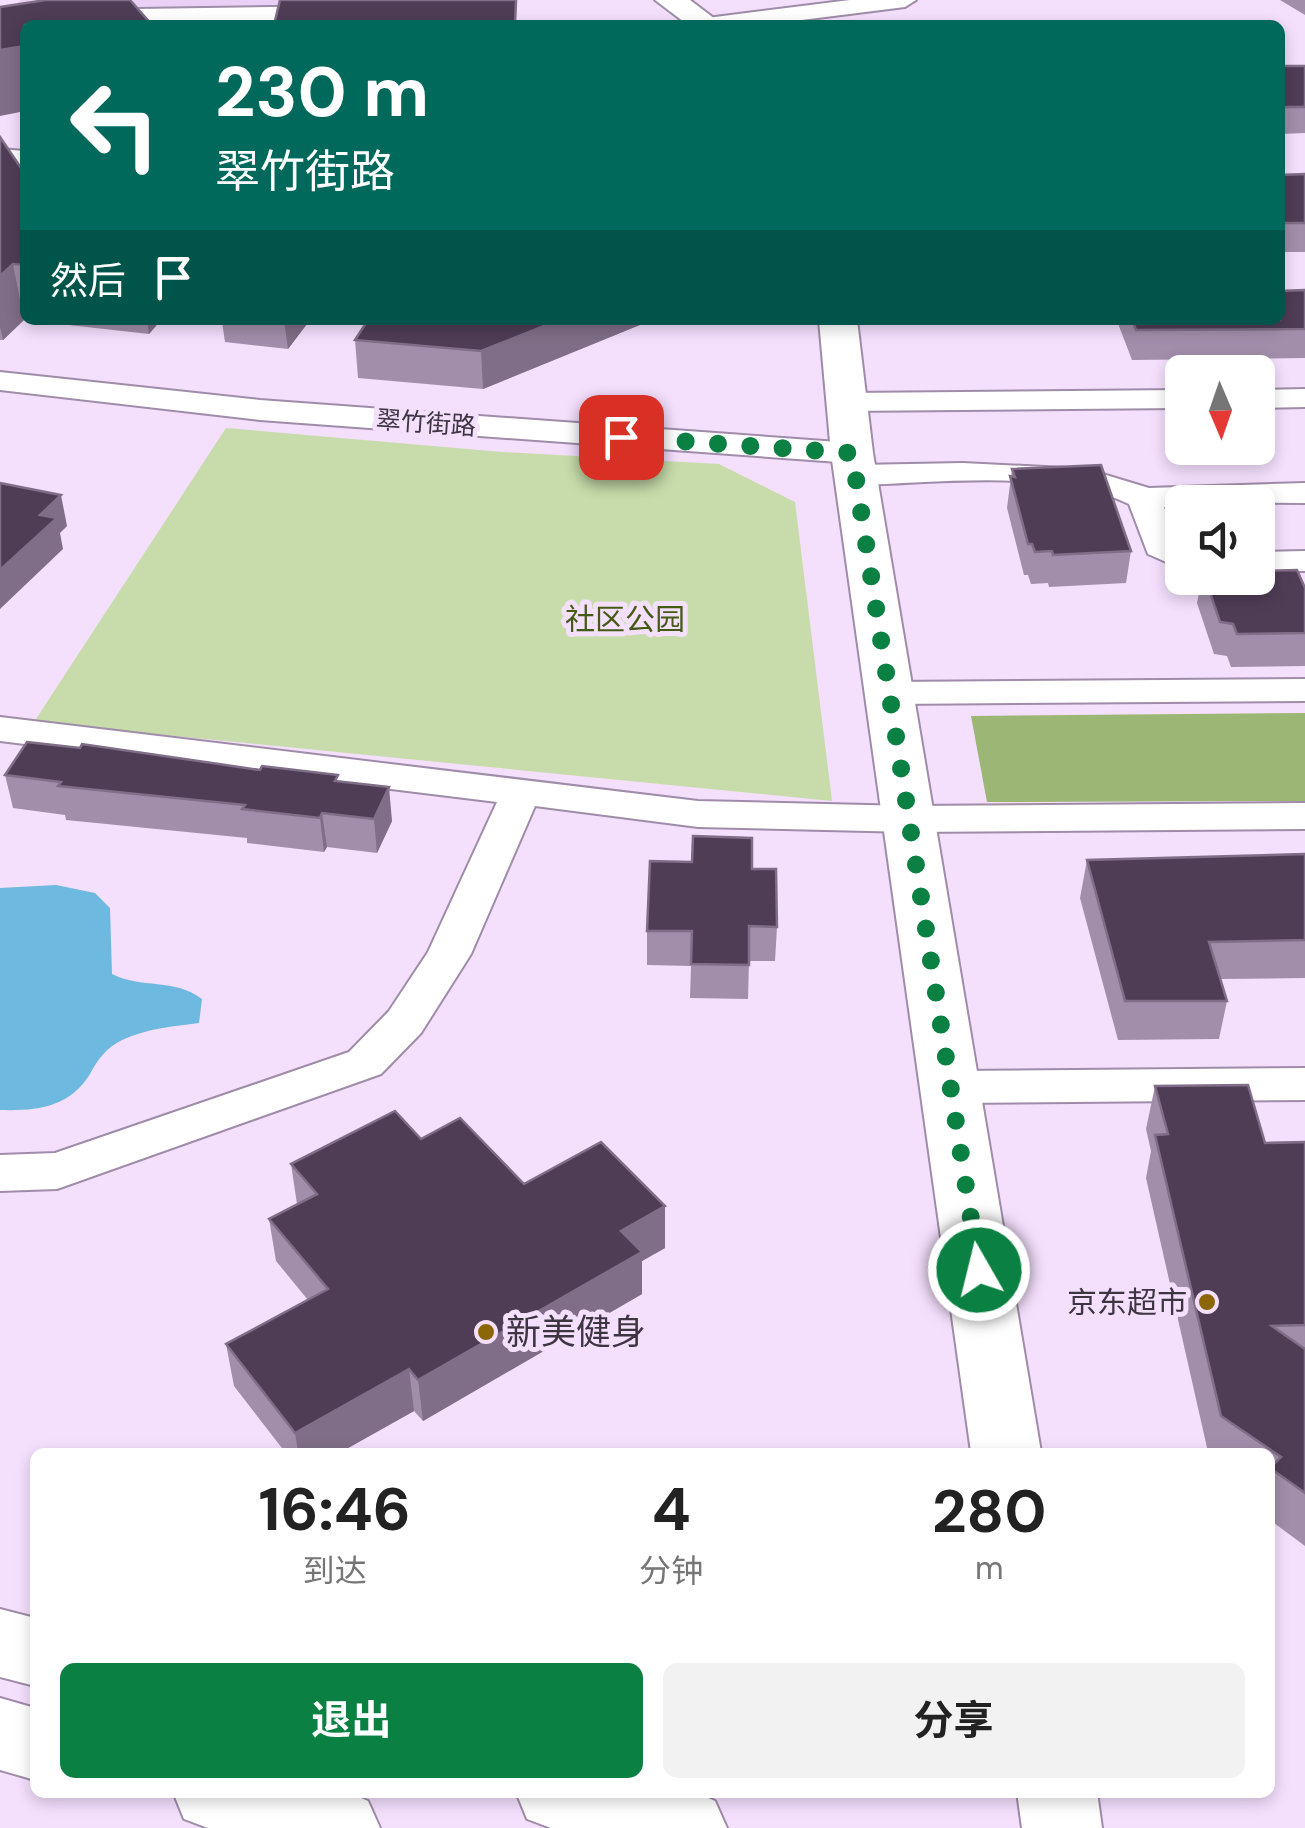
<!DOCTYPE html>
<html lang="zh">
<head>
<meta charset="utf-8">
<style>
	:root { --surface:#fff; --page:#f2f2f2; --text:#222; --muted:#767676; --accent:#0b8043 }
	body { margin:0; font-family:"DM Sans","Noto Sans SC",sans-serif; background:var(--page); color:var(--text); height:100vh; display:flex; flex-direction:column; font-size:38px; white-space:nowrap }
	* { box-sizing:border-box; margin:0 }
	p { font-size:32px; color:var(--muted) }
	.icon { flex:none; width:55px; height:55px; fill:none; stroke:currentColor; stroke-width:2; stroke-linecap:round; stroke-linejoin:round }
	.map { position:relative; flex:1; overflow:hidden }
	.drawer { position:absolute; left:30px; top:1448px; width:1245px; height:350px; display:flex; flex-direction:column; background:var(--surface); border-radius:15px; box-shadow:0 5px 15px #0003 }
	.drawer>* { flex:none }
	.top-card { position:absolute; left:20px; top:20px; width:1265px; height:305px; border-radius:15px; box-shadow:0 5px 15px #0003; background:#00695c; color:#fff; overflow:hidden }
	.needle { width:65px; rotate:178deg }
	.buttons { position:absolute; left:1165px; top:355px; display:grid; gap:20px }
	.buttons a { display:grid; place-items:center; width:110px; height:110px; border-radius:15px; background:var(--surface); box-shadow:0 5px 15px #0003; font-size:50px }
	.pin { position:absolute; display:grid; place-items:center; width:85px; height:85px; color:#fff; margin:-42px; border-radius:20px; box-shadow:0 5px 15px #0006 }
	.me { position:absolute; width:110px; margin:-55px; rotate:352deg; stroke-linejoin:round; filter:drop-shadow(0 0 8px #0008) }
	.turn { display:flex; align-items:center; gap:35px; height:210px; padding:0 30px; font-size:45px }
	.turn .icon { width:130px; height:130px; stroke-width:2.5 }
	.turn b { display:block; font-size:70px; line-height:85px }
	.then { display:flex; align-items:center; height:95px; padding:0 30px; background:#0003; gap:20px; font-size:38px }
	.eta { display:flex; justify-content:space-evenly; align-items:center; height:170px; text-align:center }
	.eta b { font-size:60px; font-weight:700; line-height:70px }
	.cta { display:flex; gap:20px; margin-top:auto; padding:20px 30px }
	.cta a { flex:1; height:115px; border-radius:15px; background:var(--accent); color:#fff; font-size:40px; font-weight:700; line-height:115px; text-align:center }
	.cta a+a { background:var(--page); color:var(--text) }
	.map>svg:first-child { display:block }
</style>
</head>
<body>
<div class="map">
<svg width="1305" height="1828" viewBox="0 0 1305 1828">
	<rect width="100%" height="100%" fill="#f4dffd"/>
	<!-- built -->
	<polygon fill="#ead0f5" points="21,0 438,0 405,8 7,13"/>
	<!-- green -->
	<polygon fill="#c7dcaa" points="226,428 502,452 719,464 795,502 832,801 34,722"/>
	<!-- forest -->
	<polygon fill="#9cb675" points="1305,713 1305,801 987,802 971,716"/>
	<!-- water -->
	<path fill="#6eb9e0" d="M56,885L95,893L110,908L112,974C141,989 175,978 202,999L199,1023C174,1026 145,1029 122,1040C106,1048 98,1059 90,1074C69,1108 36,1111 0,1110V888Z"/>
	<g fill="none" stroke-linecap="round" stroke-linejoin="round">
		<!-- minor casing -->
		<g stroke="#9f8ca8" stroke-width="4">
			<g id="minor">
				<polygon points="364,0 400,0 397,5 344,20 0,25 0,11 343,6"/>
				<polygon points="850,0 916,0 905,7 762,25 695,25 707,18"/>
				<polygon points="0,149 25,151 25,167 0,165"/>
				<polygon points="0,372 260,400 852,443 864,446 868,453 864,460 852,463 260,420 0,390"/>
				<polygon points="1305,389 1305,407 1258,408 1258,390"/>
				<polygon points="1182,390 1182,408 847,411 836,409 831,402 836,395 847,393"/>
				<path d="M963,463L1086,469L1149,488L1305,483V503L1182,502V507H1164L1175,541L1182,545V569L1148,554L1129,504C1052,468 940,483 856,485L844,482L839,475L844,468L856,465Z"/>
				<polygon points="1305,551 1305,571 1258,572 1258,552"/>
				<polygon points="1305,679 1305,701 891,704 878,701 872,693 878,685 891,682"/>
				<polygon points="0,717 698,801 910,806 1305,803 1305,829 910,832 698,827 535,806 471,954 421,1033 381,1074 57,1189 0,1191 0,1155 55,1153 349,1052 389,1011 428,952 497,802 0,741"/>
				<polygon points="1305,1068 1305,1100 952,1103 936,1099 929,1087 936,1075 952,1071"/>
			</g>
		</g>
		<!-- major casing -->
		<g stroke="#9f8ca8" stroke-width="4">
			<g id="major">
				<polygon points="655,0 690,0 723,25 688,25"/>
				<polygon points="819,320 857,320 873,453 1041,1452 971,1452 831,453"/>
				<polygon points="0,1609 35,1618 35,1686 0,1677"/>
				<polygon points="0,1698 35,1708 35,1780 0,1770"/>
				<polygon points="173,1792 348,1792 368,1801 380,1828 208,1828 184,1819"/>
				<polygon points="516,1792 695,1792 715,1801 727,1828 551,1828 527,1819"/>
				<polygon points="1017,1792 1097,1792 1102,1828 1022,1828"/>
			</g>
		</g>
		<!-- minor -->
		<use href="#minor" fill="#fff" fill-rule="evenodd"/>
		<!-- major -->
		<use href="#major" fill="#fff" fill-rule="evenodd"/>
	</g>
	<!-- wall -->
	<g fill="#a28eaa">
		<polygon points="1280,0 1305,0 1305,15"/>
		<polygon points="1280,66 1305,66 1305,133 1280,134"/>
		<polygon points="0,137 25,174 25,320 161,320 149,334 24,320 3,340 0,340"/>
		<polygon points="1305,174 1305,252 1280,252 1280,175"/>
		<polygon points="1305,290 1305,358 1132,360 1117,321 1280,320"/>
		<polygon points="206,320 310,320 288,349 225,342 222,322"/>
		<polygon points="368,320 652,320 483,389 358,378 355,340"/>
		<polygon points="1012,469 1131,551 1126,583 1049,587 1048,583 1031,584 1028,575 1024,575 1007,508"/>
		<polygon points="1202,578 1258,578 1305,588 1305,666 1231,667 1227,656 1214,654 1197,603"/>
		<polygon points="5,775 339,781 392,821 377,853 327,847 324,852 247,843 247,838 66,820 65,815 13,808"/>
		<polygon points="1305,854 1305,978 1221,979 1227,1001 1219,1039 1118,1040 1080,898 1087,860"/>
		<polygon points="752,869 777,927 775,961 749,961 748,999 690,998 691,966 647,965 647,931"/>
		<polygon points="1155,1086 1265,1143 1305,1142 1305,1546 1270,1520 1270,1452 1208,1452 1146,1178 1151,1151 1146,1129"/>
		<polygon points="421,1139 665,1248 642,1261 642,1294 423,1421 414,1411 341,1452 285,1452 234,1386 226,1344 308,1300 276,1261 269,1219 297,1204 291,1164"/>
	</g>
	<!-- shaded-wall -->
	<g fill="#806e88">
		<polygon points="25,46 25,111 0,116 0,50"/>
		<polygon points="13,264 24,320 3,340 0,327 0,276"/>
		<polygon points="147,320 161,320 149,334"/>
		<polygon points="284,320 310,320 288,349"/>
		<polygon points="559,320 652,320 483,389 481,351"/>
		<polygon points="61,495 67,526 60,533 63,549 0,609 0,570 40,515"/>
		<polygon points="389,787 392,821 377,853 374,819"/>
		<polygon points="322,813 327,847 324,852 320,818"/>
		<polygon points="665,1206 665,1248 642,1261 642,1294 423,1421 418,1380 621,1231"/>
		<polygon points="409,1369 414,1411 341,1452 298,1452 295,1433"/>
	</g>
	<!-- building -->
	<g fill="#4f3d56" stroke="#806e88" stroke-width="2.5">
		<polygon points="46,0 130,0 152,25 25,25 25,46 0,50 0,7"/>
		<polygon points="280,0 516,0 515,25 274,25"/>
		<rect x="1280" y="66" width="25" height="41"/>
		<polygon points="0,137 25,174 25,265 13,264 0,276"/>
		<polygon points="1305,174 1305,223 1280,223 1280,175"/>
		<polygon points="1305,290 1305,329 1136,330 1132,320 1280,320 1280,291"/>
		<polygon points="368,320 559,320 481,351 355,340"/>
		<polygon points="1101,465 1131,551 1053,555 1052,551 1035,552 1032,544 1028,544 1010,476 1015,477 1012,469"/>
		<polygon points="0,483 61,495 40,515 57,518 0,570"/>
		<polygon points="1297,570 1305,588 1305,633 1237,634 1233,624 1220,622 1205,578 1258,578 1258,571"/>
		<polygon points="27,742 80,748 82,744 260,770 262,766 338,775 335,781 389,787 374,819 322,813 320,818 242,809 245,805 58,786 61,782 5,775"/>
		<polygon points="693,836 752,838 752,869 776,869 777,927 749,926 749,965 691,964 692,931 647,931 650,861 692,862"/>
		<polygon points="1305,854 1305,940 1209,942 1227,1001 1125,1001 1087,860"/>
		<polygon points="1248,1085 1265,1143 1305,1142 1305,1325 1272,1326 1305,1349 1305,1493 1270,1468 1281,1457 1221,1416 1155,1135 1168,1134 1155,1086"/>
		<polygon points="395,1111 421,1139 460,1118 524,1184 601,1142 665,1206 621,1231 642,1252 418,1380 409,1369 295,1433 226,1344 328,1289 269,1219 317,1194 291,1164"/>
	</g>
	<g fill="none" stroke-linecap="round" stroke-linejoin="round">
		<!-- route -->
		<polyline stroke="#0b8043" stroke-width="18" stroke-dasharray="0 32.4" points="621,437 852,453 979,1270"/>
	</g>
	<!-- markers -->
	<g fill="#8c6708" stroke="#f4dffd" stroke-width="4">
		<circle cx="1207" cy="1302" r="10"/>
		<circle cx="486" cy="1332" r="10"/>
	</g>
	<g text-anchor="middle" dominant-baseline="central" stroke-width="10" stroke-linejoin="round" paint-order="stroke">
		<!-- far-street labels -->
		<g font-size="25" fill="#3d3541" stroke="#f4dffd">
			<text transform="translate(426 423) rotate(4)">翠竹街路</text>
		</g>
		<!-- park labels -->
		<g font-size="30" fill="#445b15" stroke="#f4dffd">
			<text x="625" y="619">社区公园</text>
		</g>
		<!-- poi labels -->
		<g font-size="30" fill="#3d3541" stroke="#f4dffd" text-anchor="end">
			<text x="1187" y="1302">京东超市</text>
		</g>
		<!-- near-poi labels -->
		<g font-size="35" fill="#3d3541" stroke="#f4dffd" text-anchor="start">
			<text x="506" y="1332">新美健身</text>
		</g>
	</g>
</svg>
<div class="buttons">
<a><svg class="needle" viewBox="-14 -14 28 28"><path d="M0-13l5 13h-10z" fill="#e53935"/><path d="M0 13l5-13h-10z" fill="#767676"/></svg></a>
<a><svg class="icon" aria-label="sound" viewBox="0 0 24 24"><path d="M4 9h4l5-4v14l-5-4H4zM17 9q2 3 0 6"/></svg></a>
</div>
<div class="pin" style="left:621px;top:437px;background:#d93025"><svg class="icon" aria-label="arrive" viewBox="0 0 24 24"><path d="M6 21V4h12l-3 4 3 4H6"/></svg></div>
<svg class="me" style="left:979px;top:1270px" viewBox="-20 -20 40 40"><circle r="17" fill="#0b8043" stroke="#fff" stroke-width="3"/><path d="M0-11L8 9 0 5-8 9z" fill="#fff"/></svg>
<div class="top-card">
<div class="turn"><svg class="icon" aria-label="left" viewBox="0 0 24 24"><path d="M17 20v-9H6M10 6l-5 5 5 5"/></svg><div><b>230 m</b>翠竹街路</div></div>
<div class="then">然后<svg class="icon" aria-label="arrive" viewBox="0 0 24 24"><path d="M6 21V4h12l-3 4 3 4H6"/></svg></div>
</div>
<section class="drawer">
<div class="eta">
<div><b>16:46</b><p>到达</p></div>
<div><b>4</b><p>分钟</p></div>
<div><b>280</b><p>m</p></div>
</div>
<div class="cta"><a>退出</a><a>分享</a></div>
</section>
</div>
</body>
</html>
